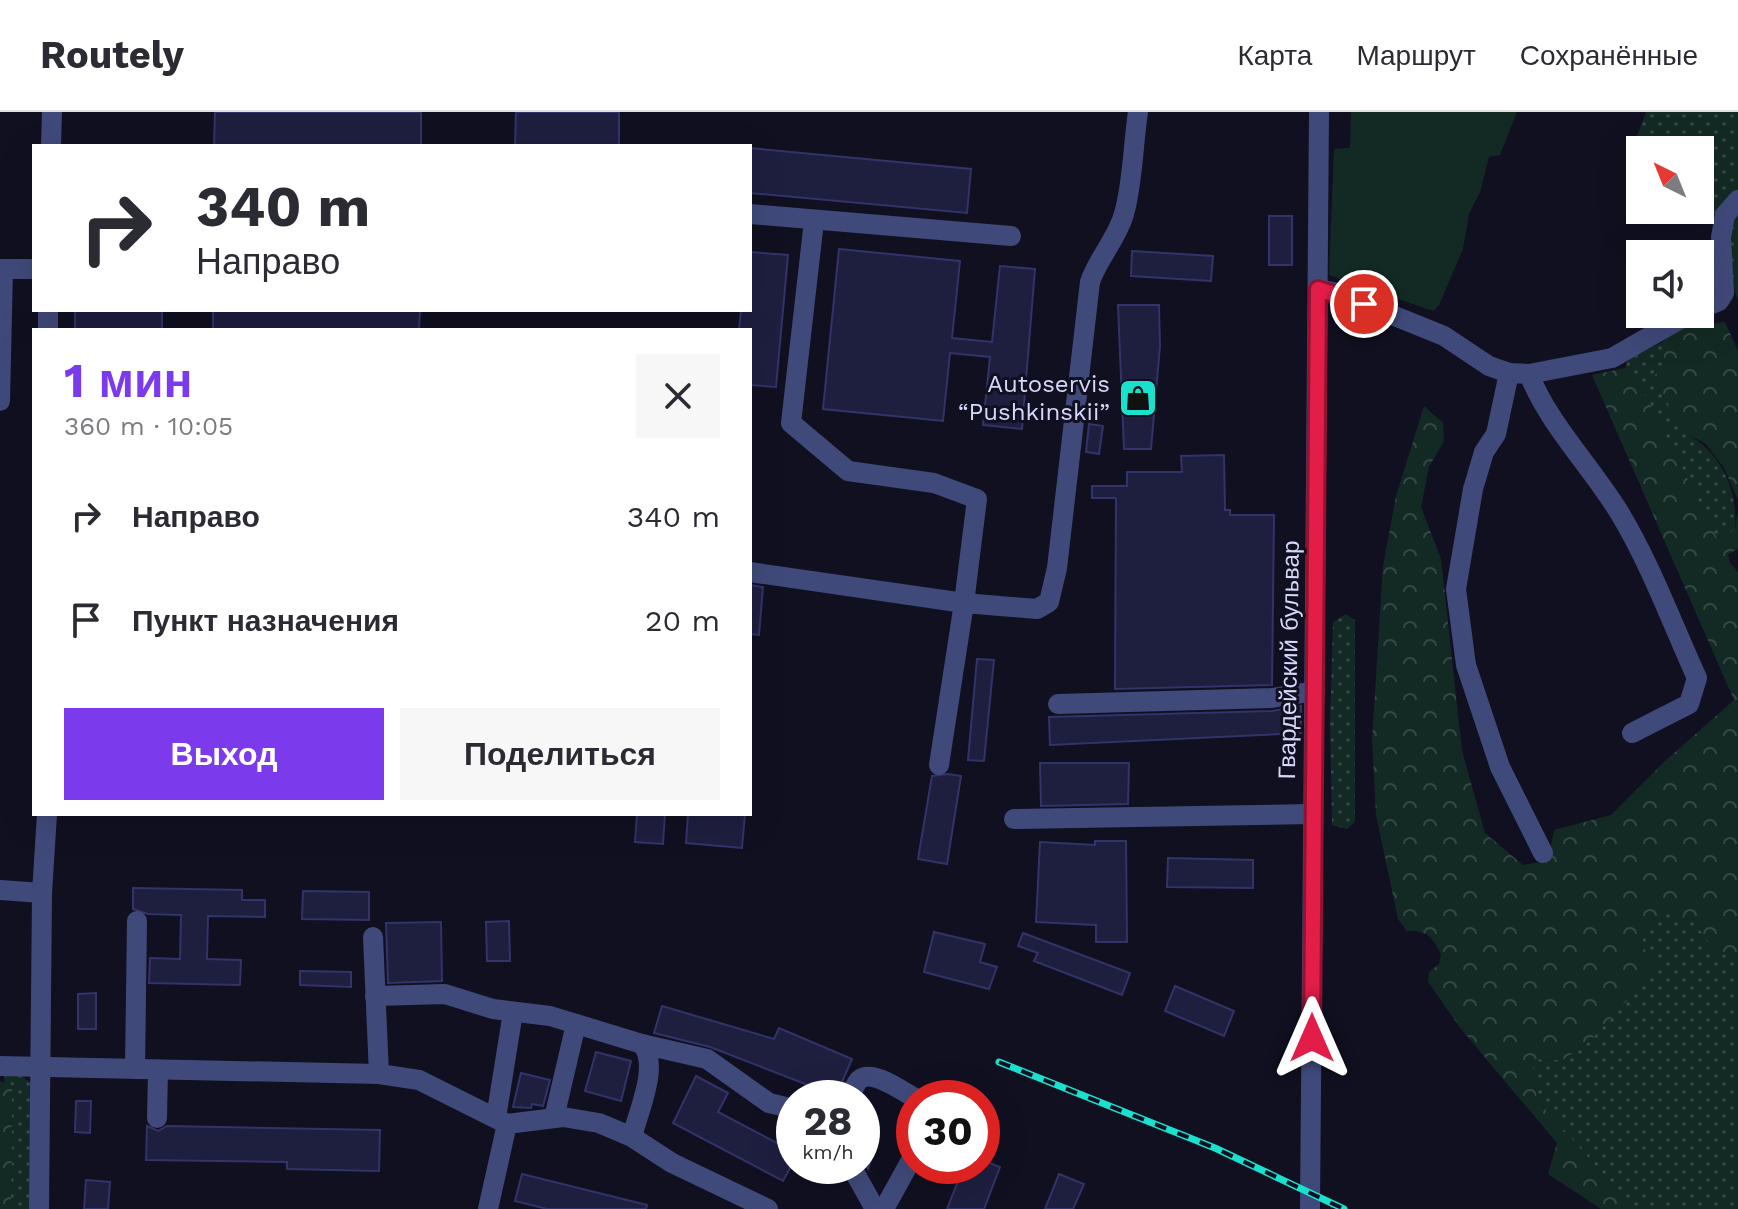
<!DOCTYPE html>
<html lang="ru">
<head>
<meta charset="utf-8">
<style>
	:root { --surface:#fff; --page:#f7f7f7; --text:#2b2b33; --muted:#7c7c81; --line:#e1e1e2; --accent:#7c3aed }
	body { margin:0; font-family:"Work Sans",sans-serif; background:var(--page); color:var(--text); height:100vh; display:flex; flex-direction:column; font-size:30px; white-space:nowrap }
	* { box-sizing:border-box; margin:0 }
	p { font-size:26px; color:var(--muted) }
	.icon { flex:none; width:44px; height:44px; fill:none; stroke:currentColor; stroke-width:2; stroke-linecap:round; stroke-linejoin:round }
	.map { position:relative; flex:1; overflow:hidden }
	.drawer { position:absolute; left:32px; top:216px; width:720px; height:488px; display:flex; flex-direction:column; background:var(--surface); border-radius:0px; box-shadow:0 8px 32px #0002 }
	.drawer>* { flex:none }
	.hud { position:absolute; left:32px; top:32px; width:720px; height:168px; border-radius:0px; box-shadow:0 8px 32px #0002; background:#fff; color:var(--text); overflow:hidden }
	.needle { width:52px; rotate:317deg }
	.fabs { position:absolute; left:1626px; top:24px; display:grid; gap:16px }
	.fabs a { display:grid; place-items:center; width:88px; height:88px; border-radius:0px; background:var(--surface); box-shadow:0 8px 32px #0002; font-size:40px }
	.speed { position:absolute; left:776px; top:968px; display:flex; gap:16px; font-size:40px; font-weight:700; text-align:center }
	.speed>* { display:grid; place-content:center; width:104px; height:104px; border-radius:50%; background:var(--surface); box-shadow:0 8px 32px #0002; line-height:1 }
	.speed small { font-size:20px; font-weight:400 }
	.speed .limit { border:12px solid #d22; background:#fff; color:#111 }
	.pin { position:absolute; display:grid; place-items:center; width:68px; height:68px; color:#fff; margin:-34px; border:4px solid #fff; border-radius:50%; box-shadow:0 2px 8px #0007 }
	.me { position:absolute; width:88px; margin:-44px; rotate:0deg; stroke-linejoin:round; filter:drop-shadow(0 0 6px #0008) }
	.turn { display:flex; align-items:center; gap:28px; height:168px; padding:0 32px; font-size:36px }
	.turn .icon { width:104px; height:104px; stroke-width:2.5 }
	.turn b { display:block; font-size:56px; line-height:68px }
	.round { display:grid; place-items:center; flex:none; width:84px; height:84px; border-radius:0px; background:var(--page) }
	.headline { display:flex; align-items:center; justify-content:space-between; height:136px; padding:0 32px }
	h1 { font-size:48px; font-weight:700; line-height:60px; color:var(--accent) }
	.primary-button { display:flex; gap:16px; margin-top:auto; padding:16px 32px }
	.primary-button a { flex:1; height:92px; border-radius:0px; background:var(--accent); color:#fff; font-size:32px; font-weight:700; line-height:92px; text-align:center }
	.primary-button a+a { background:var(--page); color:var(--text) }
	ul { padding:0; list-style:none }
	li { display:flex; align-items:center; gap:24px; height:104px; padding:0 32px }
	li div { flex:1 }
	li b { display:block; font-size:30px }
	li em { font-style:normal }
	header { display:flex; align-items:center; gap:48px; box-sizing:border-box; height:112px; padding:0 40px; background:var(--surface); border-bottom:2px solid var(--line) }
	header strong { font-size:38px }
	nav { display:flex; gap:44px; margin-inline-start:auto; font-size:28px }
	.map>svg:first-child { display:block }
</style>
</head>
<body>
<header>
<strong>Routely</strong>
<nav><a>Карта</a><a>Маршрут</a><a>Сохранённые</a></nav>
</header>
<div class="map">
<svg width="1738" height="1097" viewBox="0 0 1738 1097">
	<defs>
		<pattern id="grass-dots" width="8" height="8" patternUnits="userSpaceOnUse" patternTransform="scale(2)"><rect width="8" height="8" fill="#132a24"/><path d="M2 2h.1M6 6h.1" fill="none" stroke="#344845" stroke-width="1.8" stroke-linecap="round"/></pattern>
		<pattern id="forest-crowns" width="20" height="18" patternUnits="userSpaceOnUse" patternTransform="scale(2)"><rect width="20" height="18" fill="#132a24"/><path d="M2 6a3 3 0 1 1 6 0M12 15a3 3 0 1 1 6 0" fill="none" stroke="#344845"/></pattern>
	</defs>
	<rect width="100%" height="100%" fill="#101021"/>
	<!-- grass -->
	<g fill="url(#grass-dots)">
		<polygon points="1646,0 1738,0 1738,189 1700,67 1700,38 1654,38 1636,27"/>
		<path d="M1662,230L1682,319C1720,339 1738,374 1735,418L1717,426L1647,286L1625,256L1628,248Z"/>
		<polygon points="1346,502 1355,508 1355,710 1347,717 1332,713 1330,611 1333,510"/>
		<polygon points="1668,794 1697,813 1716,841 1738,845 1738,1097 1641,1097 1627,1089 1537,988 1532,947 1563,948 1590,929 1660,851 1641,834 1647,813"/>
		<polygon points="5,961 18,961 31,971 29,1097 11,1097 12,973 4,971"/>
	</g>
	<!-- forest -->
	<g fill="url(#forest-crowns)">
		<polygon points="1725,210 1738,239 1738,388 1724,356 1706,332 1682,319 1654,264 1665,253 1662,230 1680,216"/>
		<path d="M1625,256L1647,286L1717,426L1735,418L1738,399V437L1728,442L1730,451L1738,460V845L1716,841L1697,813L1668,794L1647,813L1641,834L1661,851L1590,929L1563,948L1532,947L1537,988L1627,1089L1641,1097H1601L1548,1062L1557,1031L1461,917L1428,870L1429,860L1439,852L1441,842C1432,825 1428,818 1407,819L1398,807L1376,703L1372,628L1383,454L1396,384L1424,294L1443,311L1444,329L1429,355L1421,395L1441,447L1462,639L1485,721L1523,753L1548,749L1554,718L1611,703L1664,650L1734,588L1592,263Z"/>
		<polygon points="0,969 12,973 11,1097 0,1097"/>
	</g>
	<!-- green -->
	<polygon fill="#132a24" points="1351,0 1517,0 1500,43 1489,45 1480,80 1469,102 1463,137 1439,193 1433,199 1329,163 1334,37 1350,36"/>
	<!-- building -->
	<g fill="#1e1e3f" stroke="#323369" stroke-width="2">
		<polygon points="215,0 421,0 421,34 214,34"/>
		<polygon points="516,0 619,0 619,34 515,34"/>
		<polygon points="750,36 971,57 967,101 750,81"/>
		<rect x="1269" y="104" width="23" height="49"/>
		<polygon points="839,137 960,149 952,226 992,230 1000,154 1035,157 1022,317 983,313 990,245 950,241 943,309 823,297"/>
		<polygon points="1132,139 1213,144 1211,169 1131,164"/>
		<polygon points="750,140 788,143 776,275 750,273 750,218 739,218 741,198 750,198"/>
		<polygon points="1118,193 1159,193 1160,234 1151,337 1124,337"/>
		<rect x="75" y="198" width="87" height="20"/>
		<polygon points="213,198 420,198 419,218 213,218"/>
		<polygon points="1089,312 1103,314 1099,342 1086,340"/>
		<polygon points="1224,343 1225,398 1230,398 1230,403 1274,403 1272,573 1115,577 1116,386 1092,386 1092,374 1127,374 1127,360 1182,360 1181,344"/>
		<polygon points="750,473 763,475 759,523 750,522"/>
		<polygon points="977,547 994,548 984,649 968,648"/>
		<polygon points="1301,594 1301,621 1050,633 1049,605 1272,599"/>
		<polygon points="1040,651 1129,651 1128,692 1041,694"/>
		<polygon points="948,662 961,664 947,752 918,747 932,664"/>
		<polygon points="637,702 665,702 663,732 635,730"/>
		<polygon points="688,702 745,702 742,736 686,731"/>
		<polygon points="1095,729 1126,729 1127,830 1096,830 1096,813 1036,810 1040,730 1095,733"/>
		<polygon points="1168,746 1253,748 1253,776 1167,775"/>
		<polygon points="133,776 242,778 242,788 265,788 265,805 208,804 207,847 241,848 240,873 149,871 150,846 180,847 181,803 148,802 133,797"/>
		<polygon points="303,779 369,780 369,808 302,807"/>
		<polygon points="509,809 510,849 487,849 486,810"/>
		<polygon points="441,810 442,869 388,871 386,811"/>
		<polygon points="934,820 985,832 980,850 997,855 989,877 924,860"/>
		<polygon points="1023,821 1130,861 1122,883 1034,849 1038,841 1018,834"/>
		<polygon points="300,859 351,860 351,875 300,873"/>
		<polygon points="1175,874 1234,899 1224,924 1165,899"/>
		<polygon points="96,881 96,917 78,917 78,882"/>
		<polygon points="662,894 774,927 779,916 852,947 836,984 710,935 654,921"/>
		<polygon points="596,940 631,949 621,989 585,979"/>
		<polygon points="521,961 550,968 543,994 532,992 531,996 513,995"/>
		<polygon points="696,964 728,981 718,1000 794,1040 794,1049 783,1069 673,1011"/>
		<polygon points="76,989 91,989 90,1021 75,1020"/>
		<polygon points="147,1014 158,1019 167,1014 380,1018 379,1059 287,1057 287,1050 146,1048"/>
		<polygon points="865,1020 878,1025 868,1057 862,1047"/>
		<polygon points="982,1048 1000,1055 984,1097 947,1097 964,1054 982,1054"/>
		<polygon points="522,1062 647,1093 646,1097 547,1097 515,1089"/>
		<polygon points="1059,1062 1084,1072 1073,1097 1045,1097"/>
		<polygon points="86,1068 110,1070 108,1097 84,1097"/>
	</g>
	<g fill="none" stroke-linecap="round" stroke-linejoin="round">
		<!-- minor -->
		<g stroke="#404a7a" stroke-width="20">
			<polyline points="51,34 52,0"/>
			<polyline points="750,102 1011,124"/>
			<path d="M814,109L791,311L848,359L934,371L977,387L964,491L1037,497L1049,490L1057,456L1090,170C1098,146 1117,127 1124,102C1133,70 1133,33 1138,0"/>
			<polyline points="0,157 34,157"/>
			<polyline points="1318,177 1338,181 1444,224 1489,254 1509,261 1529,262 1612,246 1689,202"/>
			<polyline points="1700,197 1719,189 1724,181 1721,125 1725,103 1738,88"/>
			<polyline points="48,218 48,198"/>
			<polyline points="1509,261 1496,322 1484,340 1473,377 1456,477 1466,553 1500,655 1543,741"/>
			<path d="M1529,262C1548,311 1590,353 1619,400C1650,451 1672,511 1697,566L1689,592L1632,621"/>
			<polyline points="0,289 3,157"/>
			<polyline points="750,460 964,491 939,653"/>
			<polyline points="1058,592 1272,586 1315,579"/>
			<polyline points="1014,707 1313,702"/>
			<polyline points="0,778 42,781"/>
			<polyline points="373,825 379,962"/>
			<path d="M375,884L445,882L493,897L550,904L642,932C660,953 638,1000 632,1025"/>
			<polyline points="642,932 707,947 769,991 794,997"/>
			<polyline points="0,954 379,962 419,968 507,1012"/>
			<polyline points="135,957 137,809"/>
			<path d="M849,986C852,981 855,972 859,968C872,956 903,980 915,986"/>
			<polyline points="157,1006 158,958"/>
			<polyline points="496,1006 513,900"/>
			<polyline points="554,1006 576,912"/>
			<polyline points="851,1054 875,1097"/>
			<polyline points="39,1097 42,781 47,702"/>
			<polyline points="488,1097 507,1012 563,1005 599,1011 632,1025 672,1051 768,1097"/>
			<polyline points="884,1097 910,1050"/>
			<polyline points="1310,1097 1319,0"/>
		</g>
		<!-- rail casing -->
		<g stroke="#19e1cd" stroke-width="7">
			<polyline id="rail" points="999,950 1215,1036 1344,1097"/>
		</g>
		<!-- rail -->
		<use href="#rail" stroke="#101021" stroke-width="4" stroke-dasharray="12" stroke-linecap="butt"/>
	</g>
	<g fill="none" stroke-linecap="round" stroke-linejoin="round">
		<!-- route casing -->
		<g stroke="#92132f" stroke-width="20">
			<polyline id="route" points="1312,926 1318,177 1364,192"/>
		</g>
		<!-- route -->
		<use href="#route" stroke="#e11d48" stroke-width="14"/>
	</g>
	<!-- icons -->
	<defs>
		<g id="shop-square" transform="scale(2)"><rect x="-9" y="-9" width="18" height="18" rx="4" fill="#19e1cd" stroke="#101021"/><path d="M-5-2.5h2.3a2.7 3.5 0 0 1 5.4 0H5L5.5 6h-11ZM-1.5-2.5h3a1.5 2.3 0 0 0-3 0Z" fill="#111"/></g>
	</defs>
	<g fill-rule="evenodd">
		<use href="#shop-square" x="1138" y="286"/>
	</g>
	<g text-anchor="middle" dominant-baseline="central" stroke-width="6" stroke-linejoin="round" paint-order="stroke">
		<!-- poi labels -->
		<g font-size="24" fill="#d4d7fa" stroke="#101021" text-anchor="end">
			<text x="1110" y="272">Autoservis<tspan x="1110" dy="28">“Pushkinskii”</tspan></text>
		</g>
		<!-- street labels -->
		<g font-size="24" fill="#d4d7fa" stroke="#101021">
			<text transform="translate(1289 548) rotate(-89)">Гвардейский бульвар</text>
		</g>
	</g>
</svg>
<div class="fabs">
<a><svg class="needle" viewBox="-14 -14 28 28"><path d="M0-13l5 13h-10z" fill="#e53935"/><path d="M0 13l5-13h-10z" fill="#7c7c81"/></svg></a>
<a><svg class="icon" aria-label="sound" viewBox="0 0 24 24"><path d="M4 9h4l5-4v14l-5-4H4zM17 9q2 3 0 6"/></svg></a>
</div>
<div class="speed"><div>28<small>km/h</small></div><div class="limit">30</div></div>
<div class="pin" style="left:1364px;top:192px;background:#d93025"><svg class="icon" aria-label="arrive" viewBox="0 0 24 24"><path d="M6 21V4h12l-3 4 3 4H6"/></svg></div>
<svg class="me" style="left:1312px;top:926px" viewBox="-20 -20 40 40"><path d="M0-17L14 15 0 8-14 15z" fill="#e11d48" stroke="#fff" stroke-width="4"/></svg>
<div class="hud">
<div class="turn"><svg class="icon" aria-label="right" viewBox="0 0 24 24"><path d="M7 20v-9h11M14 6l5 5-5 5"/></svg><div><b>340 m</b>Направо</div></div>
</div>
<section class="drawer">
<div class="headline"><div><h1>1 мин</h1><p>360 m · 10:05</p></div><a class="round"><svg class="icon" aria-label="close" viewBox="0 0 24 24"><path d="M6 6l12 12M18 6L6 18"/></svg></a></div>
<ul>
<li><svg class="icon" aria-label="right" viewBox="0 0 24 24"><path d="M7 20v-9h11M14 6l5 5-5 5"/></svg><div><b>Направо</b></div><em>340 m</em></li>
<li><svg class="icon" aria-label="arrive" viewBox="0 0 24 24"><path d="M6 21V4h12l-3 4 3 4H6"/></svg><div><b>Пункт назначения</b></div><em>20 m</em></li>
</ul>
<div class="primary-button"><a>Выход</a><a>Поделиться</a></div>
</section>
</div>
</body>
</html>
